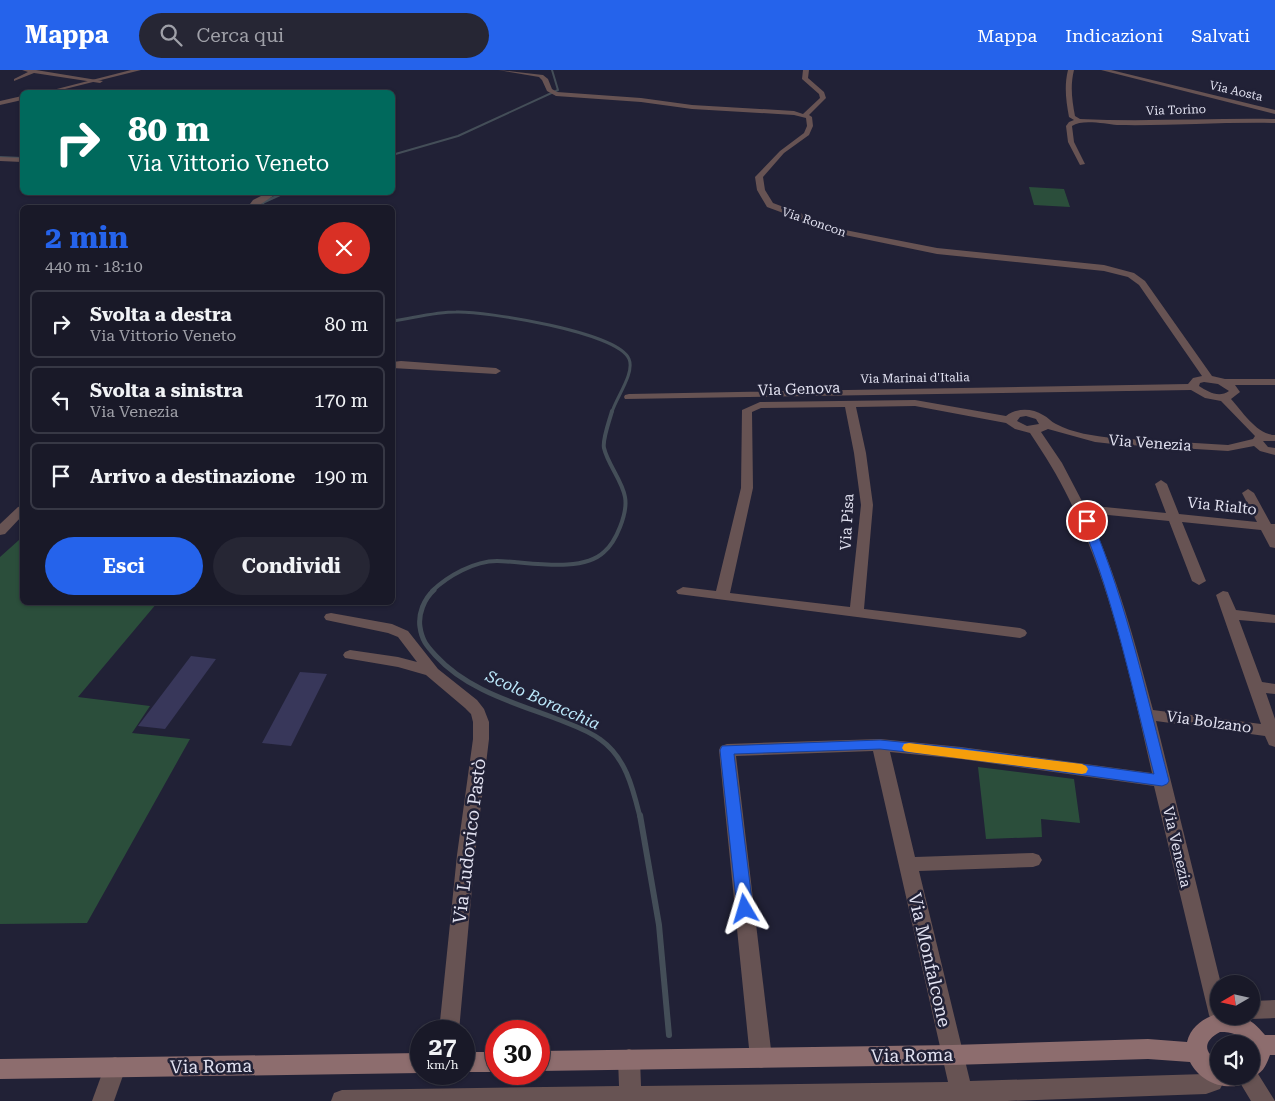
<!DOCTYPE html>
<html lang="it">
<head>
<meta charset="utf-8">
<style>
	:root { --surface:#191928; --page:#262634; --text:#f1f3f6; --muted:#9fa0a8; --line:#373845; --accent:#2563eb }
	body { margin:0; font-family:"Roboto Serif",serif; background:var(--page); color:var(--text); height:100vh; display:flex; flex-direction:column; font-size:19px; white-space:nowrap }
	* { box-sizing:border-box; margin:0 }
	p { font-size:16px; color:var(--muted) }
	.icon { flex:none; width:28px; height:28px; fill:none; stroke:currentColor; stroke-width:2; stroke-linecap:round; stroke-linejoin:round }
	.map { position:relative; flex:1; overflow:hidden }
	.side { position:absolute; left:20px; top:135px; width:375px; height:400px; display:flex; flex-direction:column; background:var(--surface); border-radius:8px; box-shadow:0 1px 4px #0004,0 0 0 1px var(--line) }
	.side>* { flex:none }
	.hud { position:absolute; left:20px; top:20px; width:375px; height:105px; border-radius:8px; box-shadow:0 1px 4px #0004,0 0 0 1px var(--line); background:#00695c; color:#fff; overflow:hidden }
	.needle { width:32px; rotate:261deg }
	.buttons { position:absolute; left:1210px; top:905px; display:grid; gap:10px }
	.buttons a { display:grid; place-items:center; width:50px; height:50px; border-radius:50%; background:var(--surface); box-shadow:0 1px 4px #0004,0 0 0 1px var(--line); font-size:25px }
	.speed { position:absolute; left:410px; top:950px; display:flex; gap:10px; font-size:25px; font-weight:700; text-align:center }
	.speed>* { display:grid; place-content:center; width:65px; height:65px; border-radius:50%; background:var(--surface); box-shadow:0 1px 4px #0004,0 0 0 1px var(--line); line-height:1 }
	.speed small { font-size:12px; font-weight:400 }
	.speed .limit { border:8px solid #d22; background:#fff; color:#111 }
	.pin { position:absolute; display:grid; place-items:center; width:42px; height:42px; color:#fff; margin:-21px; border:2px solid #fff; border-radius:50%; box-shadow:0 1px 5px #0007 }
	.me { position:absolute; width:55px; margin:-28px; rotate:353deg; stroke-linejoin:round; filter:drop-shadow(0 0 4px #0008) }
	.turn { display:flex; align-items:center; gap:18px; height:105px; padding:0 25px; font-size:22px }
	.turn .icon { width:65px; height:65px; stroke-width:2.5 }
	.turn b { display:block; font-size:35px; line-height:42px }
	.round { display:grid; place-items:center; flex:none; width:52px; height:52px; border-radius:26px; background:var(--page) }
	.overview { display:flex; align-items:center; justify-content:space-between; height:85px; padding:0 25px }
	h1 { font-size:30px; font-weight:700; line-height:38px; color:var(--accent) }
	.cta { display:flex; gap:10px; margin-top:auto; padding:10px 25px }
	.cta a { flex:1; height:58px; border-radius:30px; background:var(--accent); color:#fff; font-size:20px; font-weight:700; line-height:58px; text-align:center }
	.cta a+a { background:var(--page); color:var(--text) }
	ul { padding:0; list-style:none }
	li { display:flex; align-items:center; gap:15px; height:68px; margin:0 10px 8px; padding:0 15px; border:2px solid var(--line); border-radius:8px }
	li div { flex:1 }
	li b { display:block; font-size:19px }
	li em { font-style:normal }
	header { display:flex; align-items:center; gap:30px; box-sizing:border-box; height:70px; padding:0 25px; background:var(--accent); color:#fff }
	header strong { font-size:24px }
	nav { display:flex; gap:28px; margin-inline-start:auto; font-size:18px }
	.search { width:350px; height:45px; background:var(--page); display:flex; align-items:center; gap:12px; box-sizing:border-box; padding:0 18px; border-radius:28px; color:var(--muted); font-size:19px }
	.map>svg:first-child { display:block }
</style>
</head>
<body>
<header>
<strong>Mappa</strong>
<div class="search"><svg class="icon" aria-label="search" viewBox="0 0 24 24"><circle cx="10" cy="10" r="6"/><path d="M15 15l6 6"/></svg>Cerca qui</div>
<nav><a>Mappa</a><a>Indicazioni</a><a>Salvati</a></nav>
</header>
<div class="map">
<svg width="1275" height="1031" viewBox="0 0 1275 1031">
	<rect width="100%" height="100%" fill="#212136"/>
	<!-- green -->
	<g fill="#2b4e3b">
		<polygon points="1029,117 1064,119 1070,137 1034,135"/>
		<polygon points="19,470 22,470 22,532 157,533 78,627 150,636 132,663 190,669 87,853 0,854 0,487"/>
		<polygon points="978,697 1074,709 1080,753 1041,749 1042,767 986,769"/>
	</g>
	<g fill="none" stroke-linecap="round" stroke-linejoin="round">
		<!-- stream-far5 -->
		<g stroke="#444e58" stroke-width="2">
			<polyline points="392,85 458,66 558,20 552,0"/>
			<polyline points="0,87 22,88"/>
		</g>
		<!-- stream-far4 -->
		<polyline stroke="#444e58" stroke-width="2.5" points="259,138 264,132 286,122"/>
		<!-- stream-far3 -->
		<path stroke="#444e58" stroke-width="3" d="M392,251C413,248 435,242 456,242C485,241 618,262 629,289C635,303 616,328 612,342"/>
		<!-- stream-far2 -->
		<path stroke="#444e58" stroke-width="4" d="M432,521C448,506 474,491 497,491C525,491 581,504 604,482C616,472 628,443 625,427C622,410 608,395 604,378C602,370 610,349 612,341"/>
		<!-- stream-far1 -->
		<path stroke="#444e58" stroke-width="5" d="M434,520C424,529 418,544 420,557C422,571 427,576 436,586C467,620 515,633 557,649C572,655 588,660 601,670C626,688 633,719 640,747"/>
		<!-- stream -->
		<polyline stroke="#444e58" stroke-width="6" points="640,745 659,855 669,965"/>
	</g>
	<!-- building -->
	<g fill="#38375a">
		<polygon points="191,586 216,589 165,659 138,656"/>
		<polygon points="300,602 327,604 291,676 262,673"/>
	</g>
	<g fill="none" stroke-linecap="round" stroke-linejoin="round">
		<!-- minor -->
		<g fill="#675353" fill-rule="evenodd">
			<polygon points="22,0 36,0 103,11 100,13 34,3 14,11 14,9 28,2"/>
			<path d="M498,0L543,5L548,9L552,19L557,22L641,28L692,35L794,41L803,44L820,28L819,24L802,9L803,0H809L808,8L824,22L826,28L809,45L812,47L813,56L809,65L784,83L763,107L765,120L773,133L845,160L937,178L1104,195L1134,203L1145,211L1212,306L1225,309H1275V315H1235L1240,322L1231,329C1242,341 1257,365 1275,365V371H1263L1268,377L1275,378V385L1260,381L1254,376L1228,381L1113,374L1095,372L1048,359L1041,362L1062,393L1084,435L1166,443L1155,414L1161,410L1167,414L1179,444L1257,452L1242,423L1248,419L1254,423L1271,454H1275V478L1270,477L1261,460L1182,452L1206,511L1199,515L1192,511L1169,451L1088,443C1117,505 1135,572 1153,640L1261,654L1216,525L1223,521L1228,522L1236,540L1275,545V553L1239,550L1262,612L1275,614V624L1266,623L1275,649V677L1269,675L1265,666L1156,651L1221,914H1219V946H1229L1226,952L1219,954L1212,952L1209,945L1154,716L961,689L890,682L915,787L1033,783L1039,785L1042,790L1039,795L1033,797L919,801L970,1011L1205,1004L1209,998L1217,995H1219V1006H1227L1220,1019L1206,1024L1007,1031H331L334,1023L342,1020L619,1016L618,989L621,982L629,979L637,982L640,989L641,1016L948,1012L873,681L736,686L772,988L769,995L761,998L753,995L750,988L719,680L721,676L727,674L880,669L961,677L1152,703C1131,611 1111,515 1069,429C1058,406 1044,384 1030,363L1015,359L1006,353L915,336L856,337L866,383L873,435L864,539L1020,558L1025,560L1027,563L1025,566L1020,568L678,524L676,521L683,517L716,521L741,418L742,340L760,332L915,330L1006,346C1016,338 1032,338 1043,345C1048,347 1051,352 1056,354C1072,363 1095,366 1113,368L1228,375L1253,369L1255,366L1221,331L1205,328L1191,320L625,329L624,327L625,325L629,324L1188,314L1193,308L1202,306L1139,215L1128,207L1104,201L937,184L840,164L767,137L757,120L755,107L780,81L804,63L807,56L806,48L794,45L692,39L641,32L556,26L547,21L542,10L539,7ZM1204,312L1218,314L1229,321C1219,328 1208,322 1199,316L1200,313ZM845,337L854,383L861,435L850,537L730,523L753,418L752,342L761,338ZM1026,346L1036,349L1039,354L1027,356L1017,351L1020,347Z"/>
			<path d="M1068,0H1074C1070,16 1072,30 1075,46L1080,49C1145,52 1210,48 1275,49V53C1222,52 1170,56 1117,55C1105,54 1082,49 1072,56L1074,72L1085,94L1080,95L1068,72L1066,56L1069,52L1074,50L1069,47C1066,31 1064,16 1068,0Z"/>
			<polygon points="0,87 22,88 22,92 0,91"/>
			<polygon points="269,122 279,122 255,138 247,138 253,130"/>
			<polygon points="401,291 496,298 501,301 496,304 392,298 392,292"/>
			<polygon points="22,436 22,446 5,464 0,465 0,454 18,437"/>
			<polygon points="331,543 392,554 408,561 438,599 477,630 484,639 489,652 489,669 475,785 459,961 439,961 457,785 473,669 473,652 471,644 465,638 426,605 398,597 345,588 343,585 345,582 350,580 398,587 417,592 398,567 388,563 326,550 324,547 326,544"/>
			<polygon points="1275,930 1275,948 1251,949 1244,947 1251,946 1251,931"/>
			<polygon points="115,987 123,990 126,997 114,1031 92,1031 107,990"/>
			<polygon points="1251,997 1255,999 1275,1031 1251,1031 1236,1006 1251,1006"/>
		</g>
		<!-- tertiary -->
		<g fill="#675353" fill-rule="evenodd">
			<polygon points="131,0 141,0 53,22 45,22"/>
			<polygon points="1101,0 1111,0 1275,40 1275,44"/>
			<polygon points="22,26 22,30 0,35 0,31"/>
		</g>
		<!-- secondary -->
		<g fill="#8d6d6e" fill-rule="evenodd">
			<path d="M1219,943V946C1243,946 1249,946 1265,965H1275V985H1270C1266,996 1262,1005 1250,1007L1247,1013C1225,1022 1200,1012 1190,992L1148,989L952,995L539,1001V981L952,975L1148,969L1187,972C1191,956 1204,948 1219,943ZM1220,962C1233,962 1238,964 1246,974H1251V1006H1219V992C1203,982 1203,971 1220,962Z"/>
			<rect x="464" y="982" width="32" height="20"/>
			<polygon points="421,983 421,1003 0,1009 0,989"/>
		</g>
	</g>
	<!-- route -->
	<path fill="#2563eb" stroke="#184099" d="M1087,448L1092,451C1127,535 1146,623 1169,711L1167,714L1162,716L961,688L880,679L734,684L753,839L751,844L745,846L739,844L737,839L720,680L722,676L880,670L961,678L1154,704C1132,619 1115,533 1081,451Z"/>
	<!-- slow -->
	<polygon fill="#f59e0b" points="909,673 1082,694 1086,696 1088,699 1086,703 1082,704 909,682 904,681 902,678 904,674"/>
	<g text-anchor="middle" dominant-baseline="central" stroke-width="5" stroke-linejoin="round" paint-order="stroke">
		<!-- far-street labels -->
		<g font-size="12" fill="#e2e2f1" stroke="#212136">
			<text transform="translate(1236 21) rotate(13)">Via Aosta</text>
			<text transform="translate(1176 40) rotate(-2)">Via Torino</text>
			<text transform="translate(814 152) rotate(19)">Via Roncon</text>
			<text transform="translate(915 308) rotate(-1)">Via Marinai d'Italia</text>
		</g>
		<!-- street labels -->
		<g font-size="15" fill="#e2e2f1" stroke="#212136">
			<text transform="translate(799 319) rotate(-2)">Via Genova</text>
			<text transform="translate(1150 373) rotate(4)">Via Venezia</text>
			<text transform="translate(1222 436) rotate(6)">Via Rialto</text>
			<text transform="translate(847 452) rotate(-87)">Via Pisa</text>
			<text transform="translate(1209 652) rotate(8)">Via Bolzano</text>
			<text transform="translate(1177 777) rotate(77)">Via Venezia</text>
		</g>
		<!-- water labels -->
		<g font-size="16" font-style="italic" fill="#bdeafd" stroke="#212136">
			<text transform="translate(543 630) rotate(24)">Scolo Boracchia</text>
		</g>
		<!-- near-street labels -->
		<g font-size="18" fill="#e2e2f1" stroke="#212136">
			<text transform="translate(469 771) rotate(-83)">Via Ludovico Pastò</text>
			<text transform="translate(930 890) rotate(77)">Via Monfalcone</text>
			<text transform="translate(912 985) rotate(-1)">Via Roma</text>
			<text transform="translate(211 996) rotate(-1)">Via Roma</text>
		</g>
	</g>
</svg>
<div class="buttons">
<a><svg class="needle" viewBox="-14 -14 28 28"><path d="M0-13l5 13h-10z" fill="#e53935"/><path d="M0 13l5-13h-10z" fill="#9fa0a8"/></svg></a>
<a><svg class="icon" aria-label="sound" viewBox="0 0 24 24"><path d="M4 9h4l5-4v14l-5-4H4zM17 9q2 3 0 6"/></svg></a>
</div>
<div class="speed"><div>27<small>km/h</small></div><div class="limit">30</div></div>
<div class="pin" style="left:1087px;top:451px;background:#d93025"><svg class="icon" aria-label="arrive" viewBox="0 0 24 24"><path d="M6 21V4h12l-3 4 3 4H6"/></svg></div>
<svg class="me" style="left:745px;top:839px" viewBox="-20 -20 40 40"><path d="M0-17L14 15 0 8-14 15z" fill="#2563eb" stroke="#fff" stroke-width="4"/></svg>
<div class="hud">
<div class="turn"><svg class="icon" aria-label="right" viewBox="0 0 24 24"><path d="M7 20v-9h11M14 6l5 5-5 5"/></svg><div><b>80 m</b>Via Vittorio Veneto</div></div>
</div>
<section class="side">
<div class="overview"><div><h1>2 min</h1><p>440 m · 18:10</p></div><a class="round" style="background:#d93025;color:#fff"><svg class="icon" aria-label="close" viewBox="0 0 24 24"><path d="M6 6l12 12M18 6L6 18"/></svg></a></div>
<ul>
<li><svg class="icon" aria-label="right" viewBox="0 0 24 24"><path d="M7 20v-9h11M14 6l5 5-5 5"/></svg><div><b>Svolta a destra</b><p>Via Vittorio Veneto</p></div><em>80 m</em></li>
<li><svg class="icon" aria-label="left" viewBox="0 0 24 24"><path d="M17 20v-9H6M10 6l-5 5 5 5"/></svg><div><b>Svolta a sinistra</b><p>Via Venezia</p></div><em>170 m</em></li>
<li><svg class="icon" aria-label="arrive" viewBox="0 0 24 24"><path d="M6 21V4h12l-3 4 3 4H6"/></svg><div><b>Arrivo a destinazione</b></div><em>190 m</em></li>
</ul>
<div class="cta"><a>Esci</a><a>Condividi</a></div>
</section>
</div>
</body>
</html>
